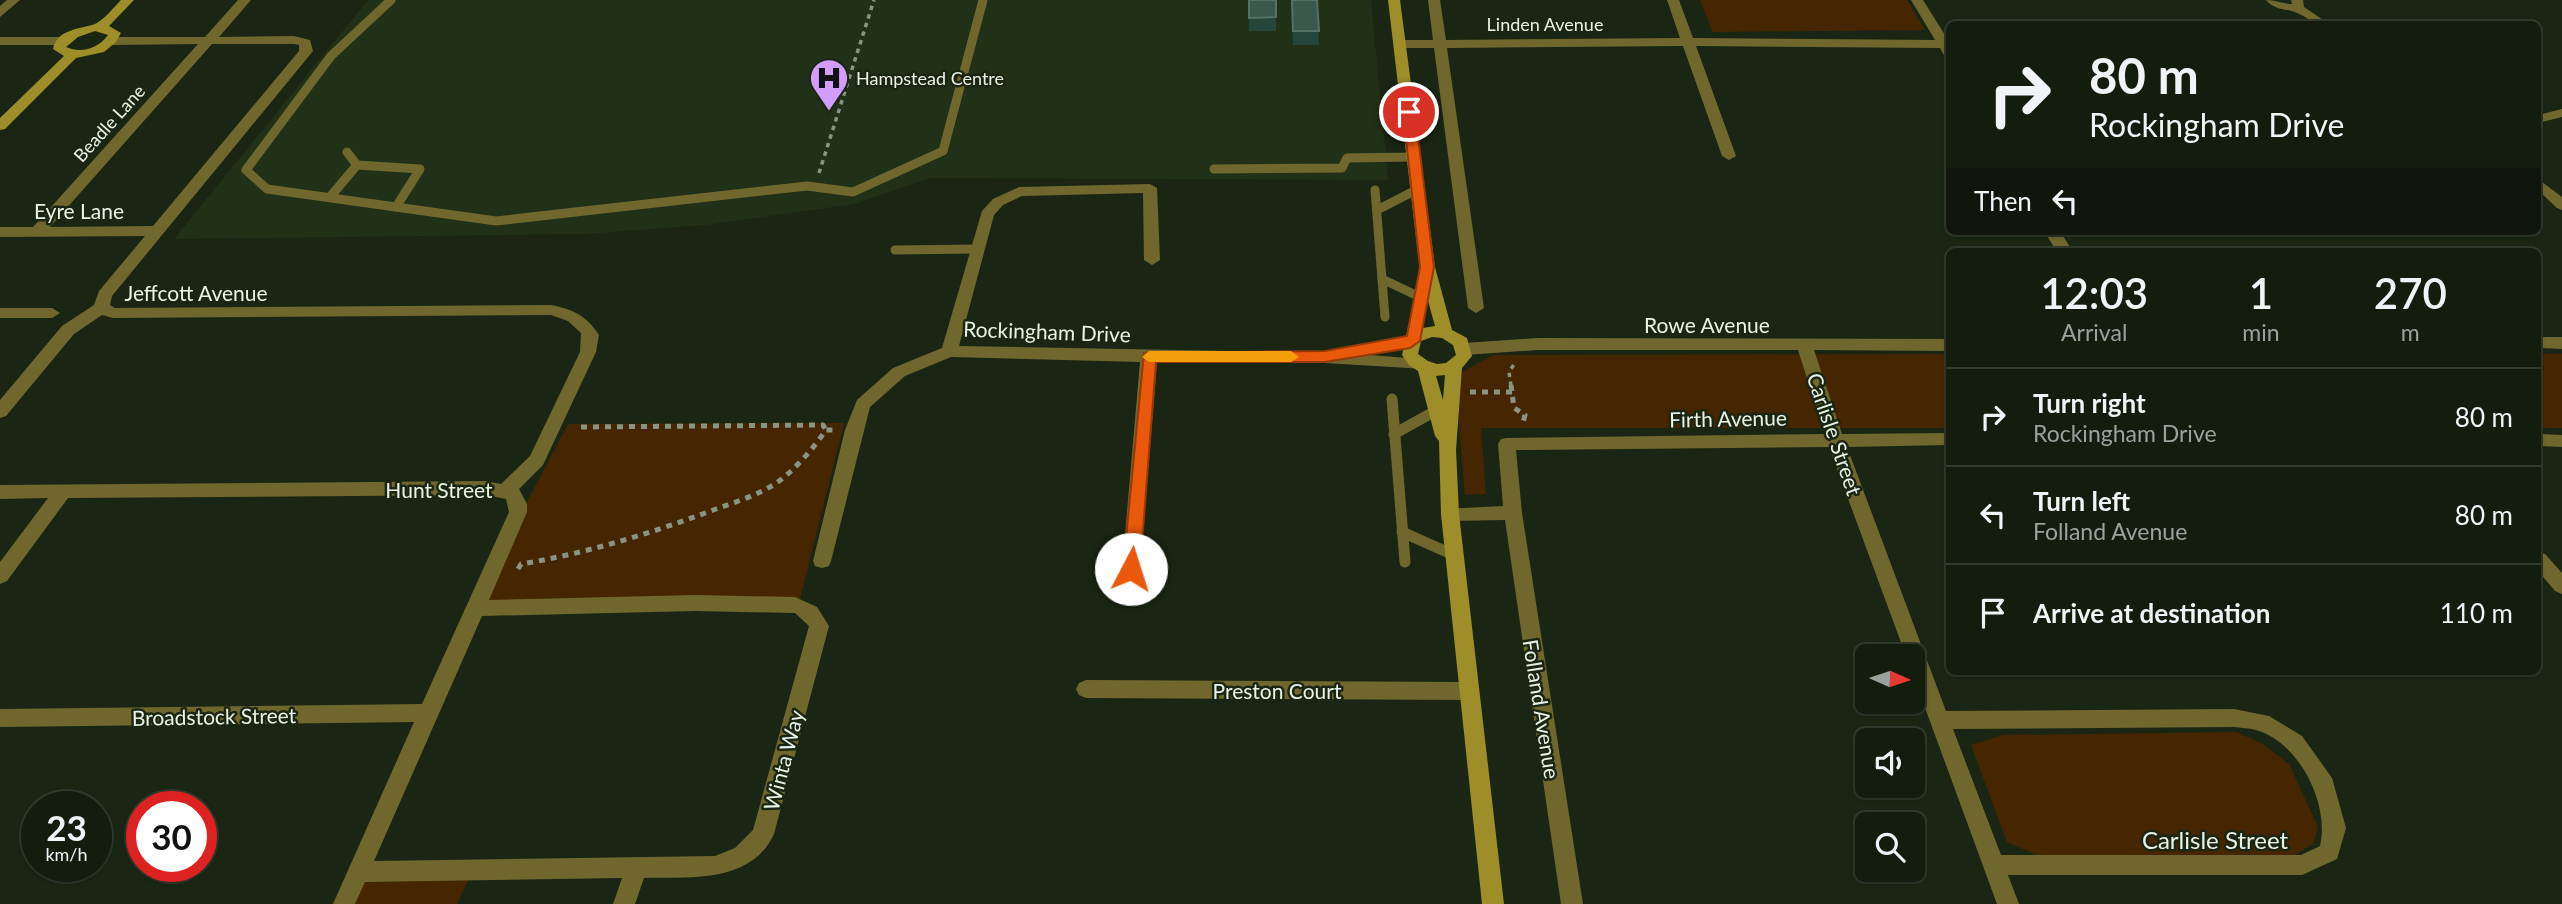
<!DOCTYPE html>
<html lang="en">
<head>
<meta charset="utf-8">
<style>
	:root { --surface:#141c0e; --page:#21291c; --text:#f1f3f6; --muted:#9da19e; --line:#333a2e }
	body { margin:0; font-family:Lato,sans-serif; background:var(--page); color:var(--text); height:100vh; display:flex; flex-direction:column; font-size:26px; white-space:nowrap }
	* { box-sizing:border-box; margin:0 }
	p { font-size:23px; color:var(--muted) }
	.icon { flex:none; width:38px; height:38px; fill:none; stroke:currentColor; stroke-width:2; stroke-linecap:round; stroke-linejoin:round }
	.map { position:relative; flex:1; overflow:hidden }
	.details { position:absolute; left:1946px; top:248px; width:595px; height:427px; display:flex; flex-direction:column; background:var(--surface); border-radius:10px; box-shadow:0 2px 5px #0004,0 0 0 2px var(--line) }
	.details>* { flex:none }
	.hud { position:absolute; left:1946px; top:21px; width:595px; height:214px; border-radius:10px; box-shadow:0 2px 5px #0004,0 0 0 2px var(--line); background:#141c0e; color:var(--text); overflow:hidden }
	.needle { width:46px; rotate:93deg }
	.fabs { position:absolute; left:1855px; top:644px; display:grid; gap:14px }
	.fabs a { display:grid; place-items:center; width:70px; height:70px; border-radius:10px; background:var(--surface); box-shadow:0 2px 5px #0004,0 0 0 2px var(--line); font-size:35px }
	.speed { position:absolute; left:21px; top:791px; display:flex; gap:14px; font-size:35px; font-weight:700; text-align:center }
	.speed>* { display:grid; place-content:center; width:91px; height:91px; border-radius:50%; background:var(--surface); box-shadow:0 2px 5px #0004,0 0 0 2px var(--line); line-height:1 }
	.speed small { font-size:18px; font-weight:400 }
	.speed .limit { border:10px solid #d22; background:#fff; color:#111 }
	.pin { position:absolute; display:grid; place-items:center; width:60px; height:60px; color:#fff; margin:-30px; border:4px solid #fff; border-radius:50%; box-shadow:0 2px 7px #0007 }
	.me { position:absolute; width:77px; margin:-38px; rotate:5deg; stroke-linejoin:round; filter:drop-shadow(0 0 5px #0008) }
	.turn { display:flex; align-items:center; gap:24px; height:147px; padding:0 28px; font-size:32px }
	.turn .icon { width:91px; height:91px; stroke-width:2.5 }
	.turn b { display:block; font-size:49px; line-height:60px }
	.then { display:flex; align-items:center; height:66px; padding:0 28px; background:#0003; gap:14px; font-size:26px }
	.eta { display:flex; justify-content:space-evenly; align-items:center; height:119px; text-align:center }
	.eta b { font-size:42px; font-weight:600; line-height:49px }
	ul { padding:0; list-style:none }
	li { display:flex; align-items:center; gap:21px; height:98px; padding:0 28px; border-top:2px solid var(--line) }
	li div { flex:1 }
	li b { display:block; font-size:26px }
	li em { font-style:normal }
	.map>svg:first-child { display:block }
</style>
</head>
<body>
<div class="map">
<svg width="2562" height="904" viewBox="0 0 2562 904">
	<rect width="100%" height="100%" fill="#1a2613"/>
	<!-- built -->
	<polygon fill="#213117" points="368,0 1371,0 1388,180 930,178 855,204 705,225 584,234 174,239"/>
	<!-- green -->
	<g fill="#462600">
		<polygon points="1700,0 1907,0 1925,30 1713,32"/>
		<polygon points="1949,354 1949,428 1481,428 1486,494 1465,495 1455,376 1493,355"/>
		<rect x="2538" y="354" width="24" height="74"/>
		<polygon points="844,423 800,599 472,606 568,424"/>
		<polygon points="2237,732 2264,745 2289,764 2318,827 2313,844 2293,856 2041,857 2007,842 1971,745 2003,735"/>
		<polygon points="472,871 457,904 349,904 364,872"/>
	</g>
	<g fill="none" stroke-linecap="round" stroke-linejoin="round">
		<!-- path-far1 -->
		<g stroke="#8a9484" stroke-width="3.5" stroke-dasharray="4.5 4.5" stroke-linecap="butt">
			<polyline points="819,173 874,0"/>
			<polyline points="1511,386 1509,372 1515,363"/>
		</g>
		<!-- path -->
		<g stroke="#8a9484" stroke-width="5" stroke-dasharray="6 6" stroke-linecap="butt">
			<polyline points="1511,385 1514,408 1525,415 1522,426"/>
			<polyline points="1470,392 1512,392"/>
			<polyline points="581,427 823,425 826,430"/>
			<path d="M518,569L521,564C588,553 652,533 716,509C736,502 757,495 775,484C795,470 812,450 826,430H833"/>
		</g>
		<!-- lane-far1 -->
		<g stroke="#70672e" stroke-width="9">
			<polyline points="391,0 331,56 246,170 267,189 496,221 807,186 853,192 943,151 983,0"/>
			<polyline points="347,152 357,165"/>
			<polyline points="1214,169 1342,168 1347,158 1414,157"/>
			<polyline points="1375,190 1385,317"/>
			<polyline points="330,197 357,165 420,169 396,207"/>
			<polyline points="1377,210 1418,189"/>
			<polyline points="895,250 977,249"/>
			<polyline points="1382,279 1422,298"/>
		</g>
		<!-- lane -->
		<g stroke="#70672e" stroke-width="11">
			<polyline points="1392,399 1405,562"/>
			<polyline points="1394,434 1437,410"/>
			<polyline points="1402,532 1456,556"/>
		</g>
		<!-- street -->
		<g fill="#70672e" fill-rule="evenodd">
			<polygon points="7,0 20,0 0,17 0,6"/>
			<path d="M238,0H251L219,37L294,36L310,40L313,51L112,296L110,305L115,308L551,305C573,309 587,316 599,335L596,352L543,465L519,489L527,504V512L489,600L695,595L795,597L817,607L829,626L774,834C751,884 690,877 644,878L635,904H613L622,878L365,882L355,904H333L414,722L0,727V709L422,704L509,512L506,499L486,495L68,498L7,581L0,584V562L48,498L0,499V485L486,481L501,484L530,456L580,352L581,333L568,321L551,315L113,318L102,315L74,334L6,416L0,418V400L62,326L94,305L99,291L145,236L0,237V227H33L198,44L112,45L106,41L112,37H205ZM212,44H294L299,45V51L153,226L50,227ZM695,611L795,613L809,626L753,830L735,848L715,856L374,861L482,616Z"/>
			<polygon points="1428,0 1440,0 1446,40 1680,38 1667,0 1679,0 1693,38 1935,40 1911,0 1923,0 1950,43 1950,58 1945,57 1940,48 1696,46 1736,156 1729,160 1722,156 1683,46 1447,48 1484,308 1476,313 1468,308 1434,48 1401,48 1395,44 1401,40 1433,40"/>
			<path d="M2266,0C2276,0 2283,4 2292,4L2291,0H2303L2304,7L2329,24C2315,25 2310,19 2297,13C2286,8 2275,11 2266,0Z"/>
			<polygon points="0,37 62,37 68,41 62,45 0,45"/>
			<polygon points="2562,109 2562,117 2538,123 2538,115"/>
			<polygon points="2538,179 2562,197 2562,210 2557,208 2538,190"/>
			<polygon points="1150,184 1157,188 1160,260 1152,265 1144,260 1143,193 1022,196 1003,205 994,215 959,346 1345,353 1347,348 1353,346 1410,337 1418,343 1416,347 1370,355 1419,359 1425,361 1427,365 1425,369 1325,363 1157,363 1140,569 1138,574 1131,577 1124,574 1122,569 1140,362 951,357 905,376 870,407 831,561 829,566 822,568 815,566 813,561 845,430 857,400 893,368 942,348 982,211 993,199 1019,187"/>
			<polygon points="2044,231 2060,231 2073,252 2057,252"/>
			<polygon points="0,308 52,308 60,313 52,318 0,318"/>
			<polygon points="2538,337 2562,337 2562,349 2538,348"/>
			<path d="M1537,338L1950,339V351L1814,350L1842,434L1950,433V445L1847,447L1946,711L2234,709L2269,716L2302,736L2332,778L2346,828L2337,859L2302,875H2008L2019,904H1997L1913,675V656H1906L1829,447L1516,450L1522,513L1583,904H1561L1505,520L1450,521L1444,519L1441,514L1444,509L1503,506L1498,444L1501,439L1507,438L1825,434L1798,350H1537L1464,355L1456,349L1464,343ZM2234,727C2241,728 2249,728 2256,730C2299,742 2330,804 2320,846L2301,855H2001L1953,729Z"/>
			<polygon points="2538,434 2562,435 2562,447 2538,446"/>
			<polygon points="2538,552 2545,554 2562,573 2562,594 2555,591 2538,571"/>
			<polygon points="1086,680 1468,682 1475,685 1478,691 1475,697 1468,700 1086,698 1079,695 1076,689 1079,683"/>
		</g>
		<!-- secondary -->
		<g fill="#9d8e2a" fill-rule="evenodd">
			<path d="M121,0H134L109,26L121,33L116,42L104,52L76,58L5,129L0,130V118L64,56L53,49C57,29 80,29 95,24C104,20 114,7 121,0ZM95,31L108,35C99,48 81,54 66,47L78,37Z"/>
			<path d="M1388,0H1400L1435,267L1452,330L1467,338L1472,356L1462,368L1456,450L1459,514L1504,904H1482L1441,514L1439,441L1435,436L1418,371L1409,365L1402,355L1420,271ZM1428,301L1435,326L1423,328ZM1432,337L1442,338L1453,345L1456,355L1446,363L1437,364L1428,361L1418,354L1421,341ZM1445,375L1443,400L1436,376Z"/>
		</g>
	</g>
	<!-- wall -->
	<g fill="#26463b">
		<rect x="1249" y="0" width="27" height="31"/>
		<polygon points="1291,0 1317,0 1319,45 1293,45"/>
	</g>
	<!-- building -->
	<g fill="#3b584d" stroke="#567065" stroke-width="2">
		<polygon points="1249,0 1276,0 1276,17 1249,18"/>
		<polygon points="1292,0 1317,0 1319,31 1293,31"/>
	</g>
	<!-- route -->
	<polygon fill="#ea580c" stroke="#983908" stroke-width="2" points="1409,108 1415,112 1434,267 1420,341 1410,348 1325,362 1156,362 1140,569 1137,574 1125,574 1123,569 1144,353 1325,351 1407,336 1420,267 1403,112"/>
	<!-- slow -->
	<polygon fill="#f59e0b" points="1149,351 1291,351 1299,357 1291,362 1149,362 1142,357"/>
	<!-- icons -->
	<defs>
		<g id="hospital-pin" transform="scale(2.0125)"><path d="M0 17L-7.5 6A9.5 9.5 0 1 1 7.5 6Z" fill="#d29dfd" stroke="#1a2613"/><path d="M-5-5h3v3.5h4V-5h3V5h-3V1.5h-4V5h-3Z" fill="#111"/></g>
	</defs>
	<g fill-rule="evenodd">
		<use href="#hospital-pin" x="829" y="78"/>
	</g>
	<g text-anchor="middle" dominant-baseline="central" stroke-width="5" stroke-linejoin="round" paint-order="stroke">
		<!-- far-street labels -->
		<g font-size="18" fill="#eaf2e5" stroke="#1a2613">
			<text x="1545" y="24">Linden Avenue</text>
			<text transform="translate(109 123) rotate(-48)">Beadle Lane</text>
		</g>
		<!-- far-poi labels -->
		<g font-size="18" fill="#eaf2e5" stroke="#1a2613" text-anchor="start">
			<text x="856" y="78">Hampstead Centre</text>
		</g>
		<!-- street labels -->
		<g font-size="21" fill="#eaf2e5" stroke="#1a2613">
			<text x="79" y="210">Eyre Lane</text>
			<text x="196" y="292">Jeffcott Avenue</text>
			<text x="1707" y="324">Rowe Avenue</text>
			<text transform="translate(1047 331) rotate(2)">Rockingham Drive</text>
			<text transform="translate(1728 418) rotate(-1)">Firth Avenue</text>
			<text transform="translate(1835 434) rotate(71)">Carlisle Street</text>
			<text x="439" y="489">Hunt Street</text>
			<text x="1277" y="690">Preston Court</text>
			<text transform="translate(1542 709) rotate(81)">Folland Avenue</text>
			<text transform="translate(214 716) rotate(-1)">Broadstock Street</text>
			<text transform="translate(783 760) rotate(-75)">Winta Way</text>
		</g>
		<!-- near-street labels -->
		<g font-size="24" fill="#eaf2e5" stroke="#1a2613">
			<text x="2215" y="839">Carlisle Street</text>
		</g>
	</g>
</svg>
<div class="fabs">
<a><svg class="needle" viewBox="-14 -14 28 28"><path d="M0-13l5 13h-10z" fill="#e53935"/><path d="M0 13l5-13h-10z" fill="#9da19e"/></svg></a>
<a><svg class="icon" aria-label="sound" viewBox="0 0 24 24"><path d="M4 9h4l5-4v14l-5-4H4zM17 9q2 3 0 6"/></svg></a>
<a><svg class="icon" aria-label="search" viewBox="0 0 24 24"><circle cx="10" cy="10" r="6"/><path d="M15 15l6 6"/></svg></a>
</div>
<div class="speed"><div>23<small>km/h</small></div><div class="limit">30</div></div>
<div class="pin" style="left:1409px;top:112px;background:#d93025"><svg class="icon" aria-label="arrive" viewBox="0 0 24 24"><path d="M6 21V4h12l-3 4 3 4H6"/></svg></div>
<svg class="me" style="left:1131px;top:569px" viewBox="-20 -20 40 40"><circle r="19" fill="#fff"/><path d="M0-13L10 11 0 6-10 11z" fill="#ea580c"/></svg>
<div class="hud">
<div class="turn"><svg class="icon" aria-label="right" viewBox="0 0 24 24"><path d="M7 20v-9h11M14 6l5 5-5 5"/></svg><div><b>80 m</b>Rockingham Drive</div></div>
<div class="then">Then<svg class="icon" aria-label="left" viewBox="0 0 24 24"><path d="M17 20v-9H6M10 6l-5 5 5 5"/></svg></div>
</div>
<section class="details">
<div class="eta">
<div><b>12:03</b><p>Arrival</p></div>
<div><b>1</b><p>min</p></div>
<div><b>270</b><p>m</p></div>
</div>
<ul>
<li><svg class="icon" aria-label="right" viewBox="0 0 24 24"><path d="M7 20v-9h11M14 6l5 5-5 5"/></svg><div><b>Turn right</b><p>Rockingham Drive</p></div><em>80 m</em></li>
<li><svg class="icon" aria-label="left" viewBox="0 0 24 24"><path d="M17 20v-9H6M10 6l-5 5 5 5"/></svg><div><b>Turn left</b><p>Folland Avenue</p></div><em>80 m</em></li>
<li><svg class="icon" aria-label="arrive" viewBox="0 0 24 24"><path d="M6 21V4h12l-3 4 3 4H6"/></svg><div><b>Arrive at destination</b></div><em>110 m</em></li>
</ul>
</section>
</div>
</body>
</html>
